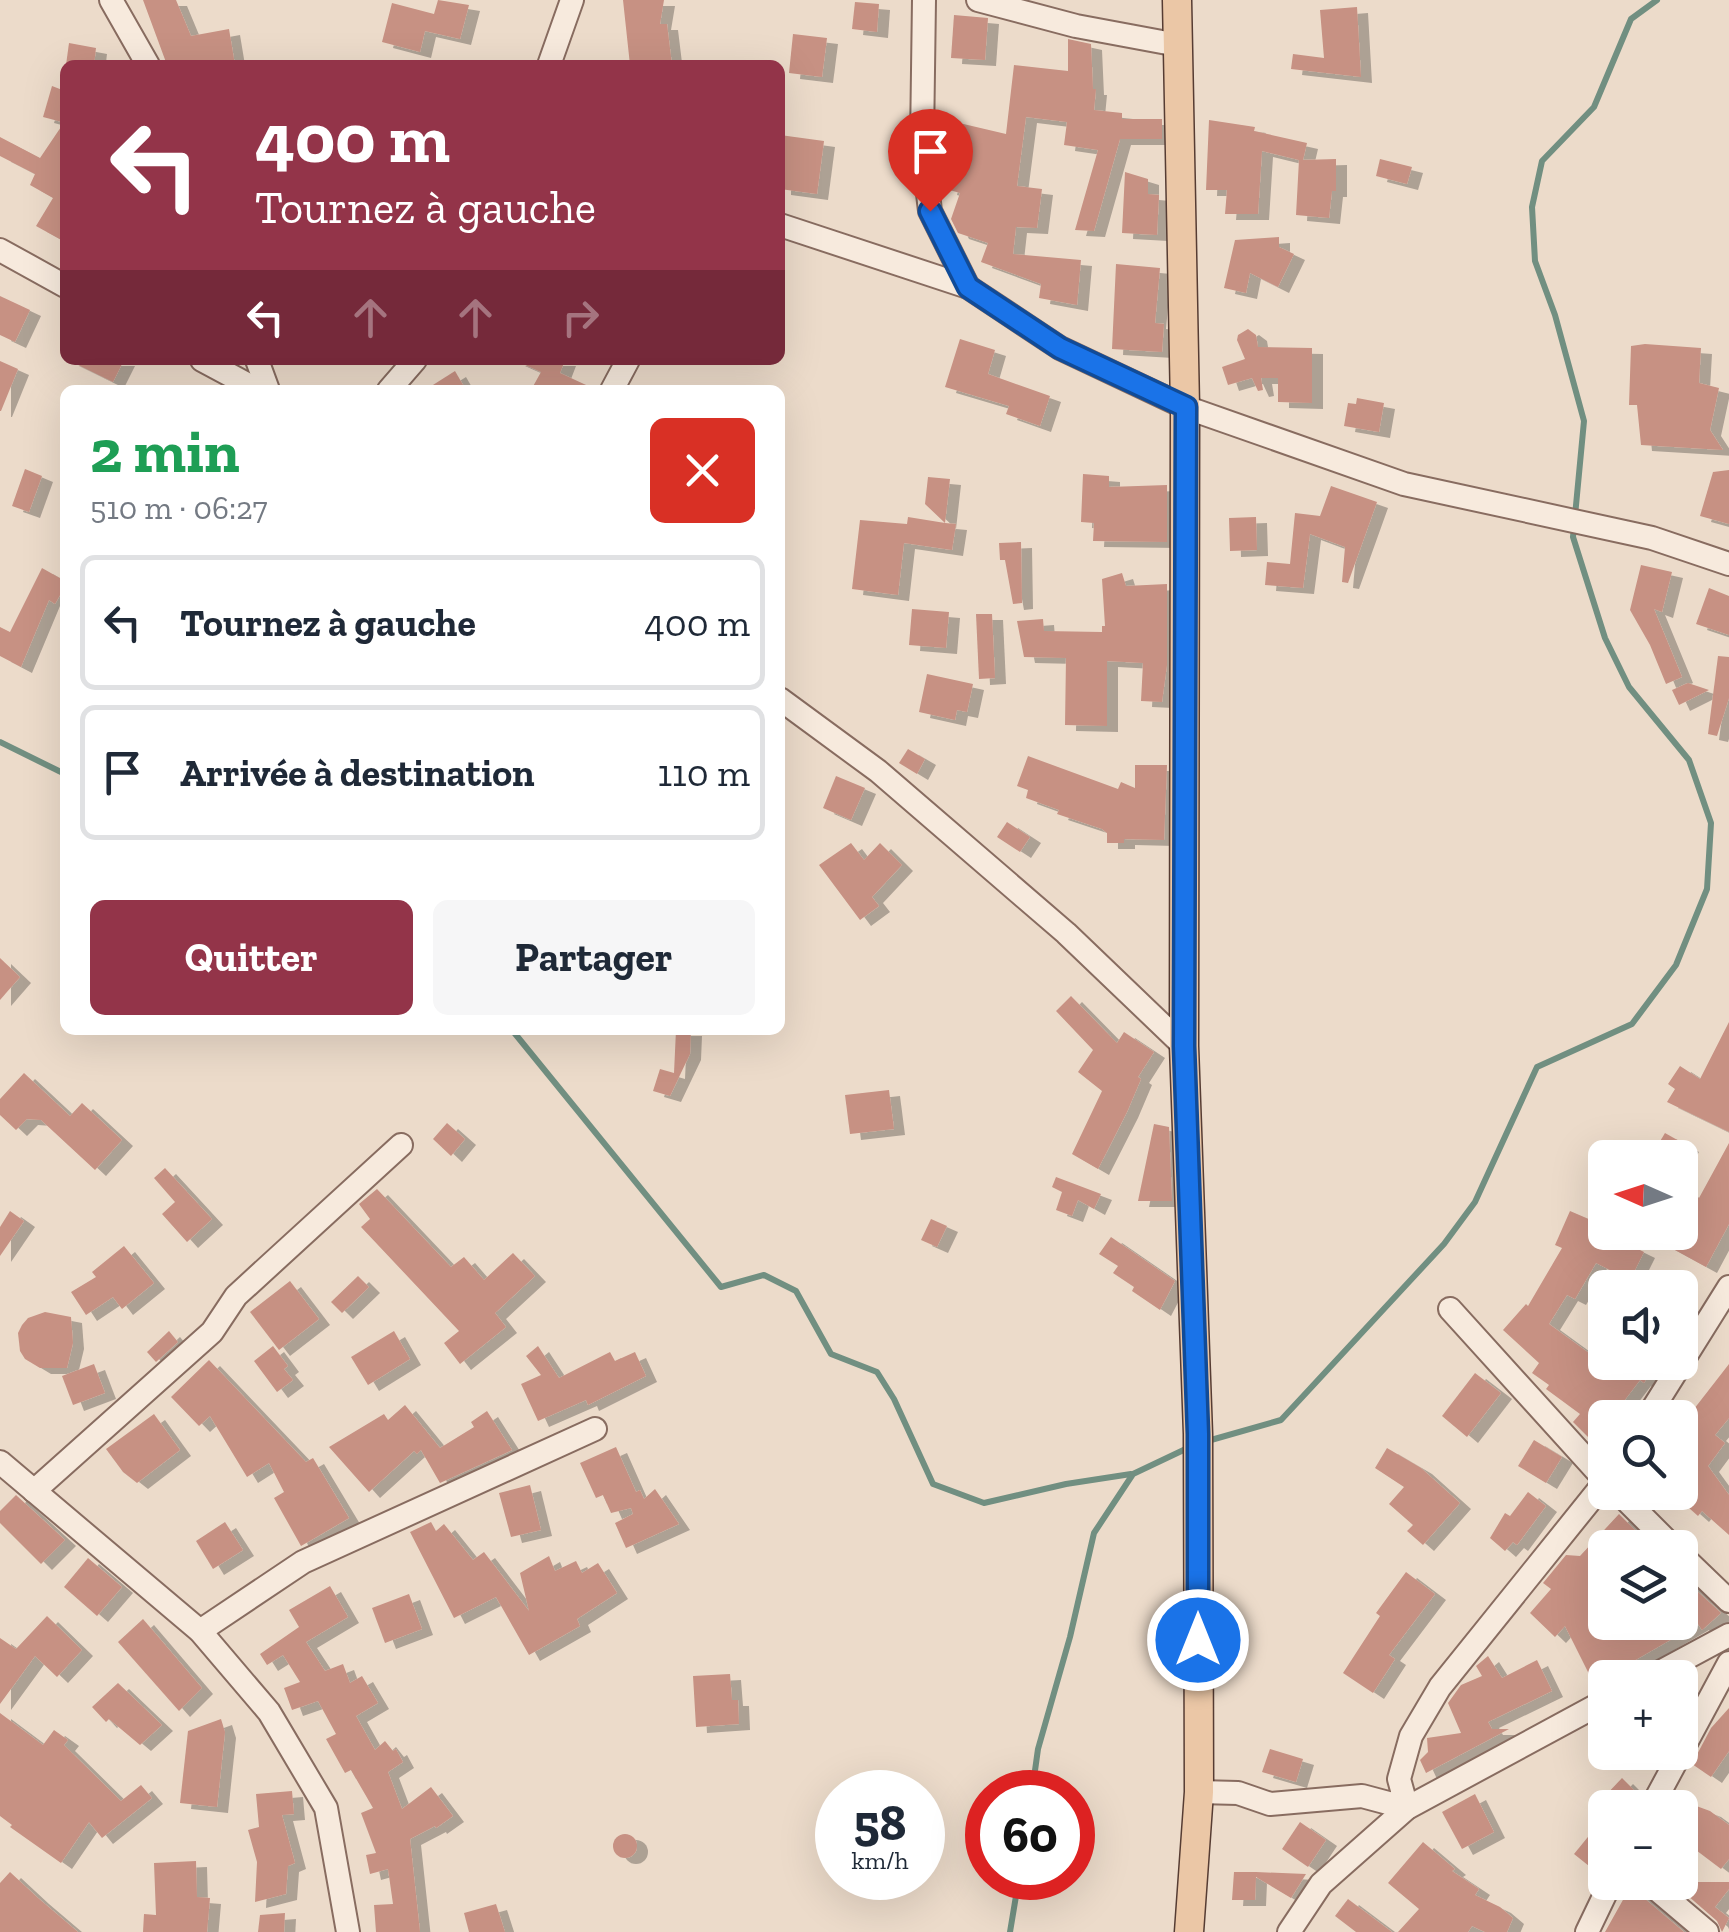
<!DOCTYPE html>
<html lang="fr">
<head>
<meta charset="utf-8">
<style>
	:root { --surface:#fff; --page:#f6f6f7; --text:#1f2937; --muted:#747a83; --line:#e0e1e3; --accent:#933449 }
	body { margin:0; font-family:"Zilla Slab",serif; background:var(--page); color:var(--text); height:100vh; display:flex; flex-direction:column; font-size:38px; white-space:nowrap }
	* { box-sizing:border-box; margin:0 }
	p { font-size:32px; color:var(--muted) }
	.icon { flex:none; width:55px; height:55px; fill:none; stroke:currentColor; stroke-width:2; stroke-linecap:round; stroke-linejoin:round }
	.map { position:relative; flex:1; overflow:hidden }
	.side { position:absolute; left:60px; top:385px; width:725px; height:650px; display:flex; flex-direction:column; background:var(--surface); border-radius:15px; box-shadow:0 10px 40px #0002 }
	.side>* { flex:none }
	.banner { position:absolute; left:60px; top:60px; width:725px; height:305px; border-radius:15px; box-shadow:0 10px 40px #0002; background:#933449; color:#fff; overflow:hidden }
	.needle { width:65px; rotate:273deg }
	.tools { position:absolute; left:1588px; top:1140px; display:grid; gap:20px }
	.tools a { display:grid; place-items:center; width:110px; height:110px; border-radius:15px; background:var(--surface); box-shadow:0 10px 40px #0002; font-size:50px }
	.speed { position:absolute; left:815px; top:1770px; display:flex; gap:20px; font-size:50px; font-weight:700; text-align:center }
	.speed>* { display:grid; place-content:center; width:130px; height:130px; border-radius:50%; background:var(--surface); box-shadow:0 10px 40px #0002; line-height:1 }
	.speed small { font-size:25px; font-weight:400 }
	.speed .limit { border:15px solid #d22; background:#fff; color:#111 }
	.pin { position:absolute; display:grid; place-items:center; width:85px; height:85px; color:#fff; margin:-102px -42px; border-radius:50% 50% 50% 0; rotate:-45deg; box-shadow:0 0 10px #0007 }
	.pin .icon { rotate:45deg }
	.me { position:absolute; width:110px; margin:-55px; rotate:0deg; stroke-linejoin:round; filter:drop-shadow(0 0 8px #0008) }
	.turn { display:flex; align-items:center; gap:35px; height:210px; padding:0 30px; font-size:45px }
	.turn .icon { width:130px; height:130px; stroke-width:2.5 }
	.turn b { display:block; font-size:70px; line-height:85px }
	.lanes { display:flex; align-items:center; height:95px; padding:0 30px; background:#0003; justify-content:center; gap:50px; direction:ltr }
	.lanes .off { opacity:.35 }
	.round { display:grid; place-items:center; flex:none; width:105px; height:105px; border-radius:15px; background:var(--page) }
	.overview { display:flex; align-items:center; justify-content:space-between; height:170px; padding:0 30px }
	h1 { font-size:60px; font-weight:700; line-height:75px; color:#1e9e55 }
	.action { display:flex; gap:20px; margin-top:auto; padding:20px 30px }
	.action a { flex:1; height:115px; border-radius:15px; background:var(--accent); color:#fff; font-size:40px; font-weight:700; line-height:115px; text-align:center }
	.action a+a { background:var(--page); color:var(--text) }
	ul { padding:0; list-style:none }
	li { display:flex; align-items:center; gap:30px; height:135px; margin:0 20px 15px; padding:0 10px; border:5px solid var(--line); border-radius:15px }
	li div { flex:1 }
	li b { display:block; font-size:38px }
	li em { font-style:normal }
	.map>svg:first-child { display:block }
</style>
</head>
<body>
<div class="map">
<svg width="1729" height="1932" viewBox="0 0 1729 1932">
	<defs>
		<filter id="shadow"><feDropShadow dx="11" dy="6" stdDeviation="0" flood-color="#0004"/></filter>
	</defs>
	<rect width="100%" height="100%" fill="#ecdbca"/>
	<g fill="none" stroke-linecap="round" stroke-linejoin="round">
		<!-- stream -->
		<g stroke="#718f81" stroke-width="6">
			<polyline points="0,742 65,774"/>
			<polyline points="512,1030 721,1287 764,1275 796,1291 831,1354 877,1372 894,1399 933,1484 984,1503 1066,1484 1131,1474"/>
			<polyline points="1204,1442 1281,1420 1444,1244 1475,1202 1537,1067 1632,1024 1676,965 1707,889 1711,823 1689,760 1629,687 1605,638 1573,537 1584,421 1555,315 1535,261 1532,207 1542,161 1594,107 1631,19 1657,0"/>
			<polyline points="1032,1792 1038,1749 1070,1637 1094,1533 1133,1474 1192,1446"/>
			<polyline points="1010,1932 1019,1878"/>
		</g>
	</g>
	<!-- building -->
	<g fill="#c79183" filter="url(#shadow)">
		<polygon points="143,0 176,0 191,36 229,29 235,65 167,65"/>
		<polygon points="438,0 469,5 460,39 425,31 420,52 382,42 392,3 434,14"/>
		<polygon points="623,0 664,0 660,24 667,24 672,65 630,65"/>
		<polygon points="855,2 879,4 877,32 852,29"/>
		<polygon points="1357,7 1361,77 1291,69 1293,54 1324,58 1320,10"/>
		<polygon points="954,15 988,18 985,60 951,58"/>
		<polygon points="793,34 827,38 822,77 789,73"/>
		<polygon points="1068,39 1091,44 1093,89 1096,89 1094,110 1122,113 1122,119 1162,119 1162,139 1120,139 1094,231 1075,230 1098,150 1064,145 1067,122 1026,117 1017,186 1042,189 1037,228 1016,227 1013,254 1081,260 1077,305 1039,298 1041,284 981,262 988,243 958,233 951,219 960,193 946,189 958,141 951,140 955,122 1006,134 1014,65 1068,71"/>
		<polygon points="69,43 96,48 94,65 66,65"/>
		<polygon points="52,86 65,91 62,122 43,117"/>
		<polygon points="1209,120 1255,127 1254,131 1307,143 1303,160 1336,159 1336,191 1332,191 1329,218 1296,215 1299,160 1262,151 1258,214 1225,214 1227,190 1206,190"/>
		<polygon points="65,121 65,242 36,226 53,198 30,185 35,174 0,156 0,137 40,158"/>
		<polygon points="780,135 824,141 817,194 780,189"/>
		<polygon points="1380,159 1412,167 1407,184 1376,176"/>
		<polygon points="1125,172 1148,179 1148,194 1159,195 1157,235 1122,233"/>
		<polygon points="1279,237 1279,247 1294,254 1278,287 1250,273 1246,293 1224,288 1235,240"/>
		<polygon points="1116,264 1160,268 1155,323 1164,324 1162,352 1112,349"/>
		<polygon points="0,296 30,310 15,342 0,335"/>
		<polygon points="1248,329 1256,335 1258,347 1312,348 1312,403 1278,402 1278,378 1261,378 1263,390 1258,391 1252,378 1228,385 1222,367 1245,359 1237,340 1238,335"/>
		<polygon points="960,339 995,350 988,374 1050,396 1040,426 1006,414 1009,406 945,387"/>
		<polygon points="1645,344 1701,348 1699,383 1719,388 1710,430 1723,450 1641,445 1637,405 1629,405 1631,346"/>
		<polygon points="68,360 124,360 113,382"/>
		<polygon points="514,360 565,360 560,373 597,390 531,390 541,372"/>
		<polygon points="0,361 18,369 1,411 0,411"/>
		<polygon points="455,371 466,390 425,390"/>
		<polygon points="1357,398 1384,403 1379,432 1344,426 1348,403 1356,404"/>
		<polygon points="25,469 42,476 29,512 12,506"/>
		<polygon points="1729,470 1729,524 1700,516 1713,472"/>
		<polygon points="1083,474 1109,476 1109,487 1167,485 1167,542 1093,541 1094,523 1081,522"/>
		<polygon points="928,477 950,479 945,523 956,524 952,550 904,543 898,595 852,589 860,520 907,524 908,517 945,523 925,504"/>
		<polygon points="1331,486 1377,502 1348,583 1342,582 1345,547 1310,534 1303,588 1265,585 1267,562 1290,564 1295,513 1320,516"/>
		<polygon points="1256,517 1257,550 1230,551 1229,518"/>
		<polygon points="1021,542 1022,603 1013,604 1005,560 1000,560 999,543"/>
		<polygon points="1641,565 1672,572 1662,612 1654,609 1682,677 1666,684 1650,645 1630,610"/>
		<polygon points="42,568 65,581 65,586 55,604 49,600 21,667 0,656 0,627 10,632"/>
		<polygon points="1122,573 1126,586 1167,584 1167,665 1162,702 1141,701 1143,663 1107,661 1107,726 1065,725 1066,658 1024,657 1017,621 1043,619 1044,631 1102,632 1102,626 1105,626 1102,579"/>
		<polygon points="1709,588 1729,596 1729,635 1696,624"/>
		<polygon points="912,609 949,612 946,648 909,645"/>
		<polygon points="976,614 992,614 995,678 979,679"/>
		<polygon points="1718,656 1729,657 1729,698 1717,736 1708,734"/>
		<polygon points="927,674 973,684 967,712 957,710 955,720 919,712"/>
		<polygon points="1688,683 1709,690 1679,705 1672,690"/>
		<polygon points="908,749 925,759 917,774 899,763"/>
		<polygon points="1028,756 1118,789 1121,782 1135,788 1135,765 1167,765 1164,840 1124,839 1124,843 1107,843 1107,833 1102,829 1057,814 1059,810 1026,798 1028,790 1017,786"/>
		<polygon points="836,776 865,788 851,820 823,808"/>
		<polygon points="1007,822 1030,837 1020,852 997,837"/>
		<polygon points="851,843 864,860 880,843 902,865 872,897 879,906 860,920 819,865"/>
		<polygon points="0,958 20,977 0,1000"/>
		<polygon points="1071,996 1117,1043 1124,1032 1154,1052 1138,1077 1141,1079 1127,1112 1098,1169 1072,1154 1102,1091 1078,1072 1093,1050 1056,1011"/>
		<polygon points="1729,1022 1729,1132 1667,1102 1675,1089 1668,1084 1680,1066 1700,1079"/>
		<polygon points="676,1030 691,1030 690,1054 670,1096 653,1091 660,1069 674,1073"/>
		<polygon points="24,1073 70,1116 82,1103 122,1140 95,1170 41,1120 27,1119 16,1130 0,1115 0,1099"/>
		<polygon points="889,1090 894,1129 850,1134 845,1095"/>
		<polygon points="447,1123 465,1139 451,1156 433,1139"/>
		<polygon points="1154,1124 1169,1127 1172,1201 1138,1201"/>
		<polygon points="1665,1133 1688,1146 1681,1158 1650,1158"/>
		<polygon points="1729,1143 1729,1224 1706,1267 1664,1244 1670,1232 1680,1232 1680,1187 1699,1198"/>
		<polygon points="165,1168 212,1219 187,1242 162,1214 175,1202 154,1178"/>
		<polygon points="1056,1177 1101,1194 1094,1209 1078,1200 1072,1216 1056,1210 1062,1192 1052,1187"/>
		<polygon points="377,1189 451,1267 464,1257 484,1280 513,1253 535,1276 495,1313 506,1327 460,1364 444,1343 459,1331 361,1227 370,1219 359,1204"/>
		<polygon points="10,1211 24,1221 0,1256 0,1227"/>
		<polygon points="1570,1211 1605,1226 1605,1233 1644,1252 1630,1280 1596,1263 1575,1299 1567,1295 1549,1324 1593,1356 1605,1336 1605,1362 1656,1362 1644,1383 1640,1380 1611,1418 1605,1418 1605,1425 1592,1441 1573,1422 1580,1414 1546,1389 1549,1385 1532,1373 1539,1363 1503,1330 1526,1304 1528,1306 1562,1248 1555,1245"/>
		<polygon points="931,1219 947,1226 937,1247 921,1240"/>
		<polygon points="1111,1237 1175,1281 1160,1310 1132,1291 1134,1287 1113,1273 1118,1266 1099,1254"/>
		<polygon points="124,1246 154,1283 122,1309 113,1297 86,1315 71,1292 96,1277 92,1272"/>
		<polygon points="358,1276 369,1287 342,1313 331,1302"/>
		<polygon points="290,1281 319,1319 279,1350 250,1312"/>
		<polygon points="45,1312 71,1317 73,1343 67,1368 40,1368 25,1359 20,1351 18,1333 22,1325 28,1318"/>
		<polygon points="169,1331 178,1342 156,1362 147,1352"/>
		<polygon points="394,1331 410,1359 368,1385 351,1357"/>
		<polygon points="273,1346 288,1366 284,1369 293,1380 277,1392 254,1361"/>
		<polygon points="538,1346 559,1378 610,1352 615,1361 635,1352 646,1376 588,1405 586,1400 538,1421 521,1384 541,1375 526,1356"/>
		<polygon points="209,1360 306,1462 313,1458 349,1518 301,1546 274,1498 284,1492 269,1463 247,1477 210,1416 199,1426 171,1397"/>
		<polygon points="94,1364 105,1393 73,1405 62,1376"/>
		<polygon points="1729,1364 1729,1418 1715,1435 1725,1443 1708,1466 1729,1495 1729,1535 1702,1511 1698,1516 1680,1500 1680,1427"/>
		<polygon points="1475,1373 1501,1393 1467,1437 1442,1416"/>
		<polygon points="405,1405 440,1448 474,1427 471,1422 487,1411 512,1450 440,1483 421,1450 417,1454 414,1451 369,1492 329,1447 384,1414 388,1420"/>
		<polygon points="154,1414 180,1450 137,1483 123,1472 106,1449"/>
		<polygon points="1534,1440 1562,1457 1546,1483 1518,1466"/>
		<polygon points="616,1447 636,1492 640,1490 644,1499 655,1489 679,1524 626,1548 615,1523 633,1514 631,1508 611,1513 603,1495 596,1498 580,1463"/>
		<polygon points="1387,1448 1421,1468 1460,1503 1423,1545 1407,1531 1413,1525 1389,1504 1404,1487 1375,1468"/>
		<polygon points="530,1485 541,1530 511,1537 499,1493"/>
		<polygon points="1528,1492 1546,1506 1517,1545 1513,1542 1505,1551 1490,1538 1505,1513 1510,1516"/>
		<polygon points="16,1495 65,1540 41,1564 0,1523 0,1511"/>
		<polygon points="1619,1514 1643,1538 1635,1548 1605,1548 1605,1579 1591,1566 1589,1611 1605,1622 1680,1622 1680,1586 1686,1581 1721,1613 1702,1630 1698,1624 1632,1662 1635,1668 1618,1678 1609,1666 1590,1676 1565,1626 1555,1637 1530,1613 1551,1589 1543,1583 1566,1555 1580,1556"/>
		<polygon points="225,1522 243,1550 213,1569 196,1541"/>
		<polygon points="431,1522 436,1531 444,1524 473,1560 484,1552 529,1611 520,1573 549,1556 555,1571 576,1561 582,1573 598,1563 617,1593 577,1619 580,1626 529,1655 496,1597 454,1618 410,1532"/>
		<polygon points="88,1558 122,1587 97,1616 64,1587"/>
		<polygon points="1406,1572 1435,1594 1389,1655 1395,1659 1373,1693 1343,1673 1380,1616 1376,1613"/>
		<polygon points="330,1586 348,1617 306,1642 325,1671 343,1664 350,1683 362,1676 378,1703 356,1716 375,1750 385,1741 393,1751 396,1749 403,1762 388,1772 402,1809 431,1787 453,1816 436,1828 435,1826 410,1839 420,1932 376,1932 374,1905 393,1904 388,1869 370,1874 366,1855 376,1853 361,1813 373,1808 351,1770 345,1773 326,1739 336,1734 318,1701 292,1710 284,1688 300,1682 283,1655 267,1665 260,1654 299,1627 289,1610"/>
		<polygon points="409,1594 422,1629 385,1643 372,1608"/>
		<polygon points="47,1616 82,1650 57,1677 35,1656 0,1704 0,1638 16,1649"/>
		<polygon points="143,1619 202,1688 179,1711 118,1642"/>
		<polygon points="1488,1656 1502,1678 1537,1660 1552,1691 1488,1722 1492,1729 1509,1729 1426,1773 1420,1760 1428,1752 1427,1738 1461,1733 1448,1703 1461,1685 1482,1676 1476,1666"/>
		<polygon points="730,1674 732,1700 738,1700 739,1724 696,1727 693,1676"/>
		<polygon points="118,1683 162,1725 140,1745 109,1719 106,1722 92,1707"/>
		<polygon points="1729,1708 1729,1751 1711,1777 1692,1764 1711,1728"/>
		<polygon points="0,1713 43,1745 54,1730 68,1740 64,1745 121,1801 141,1785 152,1798 102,1838 89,1822 61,1863 10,1827 12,1825 0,1816"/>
		<polygon points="221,1719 225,1732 217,1807 180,1803 188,1731"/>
		<polygon points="1270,1749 1303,1759 1296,1782 1262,1772"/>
		<polygon points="1622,1778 1638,1794 1625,1808 1615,1808 1604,1797"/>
		<polygon points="292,1791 294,1814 282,1815 295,1863 288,1866 286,1894 255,1902 257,1862 248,1830 259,1827 256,1794"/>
		<polygon points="1475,1794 1494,1832 1462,1849 1442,1812"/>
		<polygon points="1680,1800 1710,1811 1729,1825 1729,1859 1721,1869 1680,1838"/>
		<polygon points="1300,1822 1326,1840 1308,1867 1282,1849"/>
		<polygon points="1592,1832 1605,1843 1605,1846 1589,1866 1574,1854"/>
		<circle cx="625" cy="1846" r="12"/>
		<polygon points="1423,1842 1455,1869 1452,1871 1479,1889 1475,1895 1500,1907 1513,1918 1507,1932 1485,1932 1472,1926 1468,1932 1398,1932 1419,1909 1388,1883"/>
		<polygon points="196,1861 197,1897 210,1898 207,1932 143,1932 144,1914 156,1915 154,1863"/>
		<polygon points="10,1872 38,1898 78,1932 0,1932 0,1883"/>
		<polygon points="1234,1872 1256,1872 1306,1874 1291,1898 1256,1877 1255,1900 1232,1900"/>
		<polygon points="1633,1882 1638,1893 1684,1932 1605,1932"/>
		<polygon points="1672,1882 1729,1882 1729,1889 1715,1907 1729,1918 1722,1932 1717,1921"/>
		<polygon points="1348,1899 1392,1932 1356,1932 1335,1916"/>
		<polygon points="496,1904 505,1932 469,1932 464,1913"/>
		<polygon points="285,1913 284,1932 258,1932 260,1915"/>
	</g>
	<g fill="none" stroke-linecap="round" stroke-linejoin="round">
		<!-- minor casing -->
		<g stroke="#886c60" stroke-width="26">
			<g id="minor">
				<polyline points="111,0 148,65"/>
				<polyline points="924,0 922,141 930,211 968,287"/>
				<polyline points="978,0 1076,26 1178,45"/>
				<polyline points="549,65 572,0"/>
				<polyline points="780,225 968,287 1060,348 1185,407 1404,484 1652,538 1729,564"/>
				<polyline points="0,250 65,286"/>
				<polyline points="202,360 258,390"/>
				<polyline points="257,360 268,390"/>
				<polyline points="389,390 415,360"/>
				<polyline points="612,390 628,360"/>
				<polyline points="780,699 878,771 1066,933 1184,1046"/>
				<polyline points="1450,1309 1605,1480"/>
				<polyline points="1647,1418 1729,1287"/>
				<polyline points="0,1462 200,1631 269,1712 326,1808 348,1932"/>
				<polyline points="34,1491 212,1332 236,1296 401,1145"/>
				<polyline points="1618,1492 1674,1548"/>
				<polyline points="1680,1554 1729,1601"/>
				<polyline points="200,1631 303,1562 595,1429"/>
				<polyline points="1649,1678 1729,1635"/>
				<polyline points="1199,1792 1238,1793 1270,1804 1362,1796 1407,1808 1399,1779 1411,1736 1440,1687 1605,1482"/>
				<polyline points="1651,1808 1729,1663"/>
				<polyline points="1648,1882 1707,1932"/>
				<polyline points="1289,1932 1321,1884 1407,1808 1605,1701"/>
				<polyline points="1587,1932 1611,1882"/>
			</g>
		</g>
		<!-- major casing -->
		<g stroke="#563c33" stroke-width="31">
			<polyline id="major" points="1177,0 1185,407 1184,1046 1198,1434 1199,1792 1189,1932"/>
		</g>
		<!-- minor -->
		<use href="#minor" stroke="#f7eadd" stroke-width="22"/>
		<!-- major -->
		<use href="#major" stroke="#ebc7a6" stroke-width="28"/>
	</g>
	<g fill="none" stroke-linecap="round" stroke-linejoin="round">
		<!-- route casing -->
		<g stroke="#114b97" stroke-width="25">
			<polyline id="route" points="930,211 968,287 1060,348 1186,407 1184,1046 1198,1434 1198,1640"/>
		</g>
		<!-- route -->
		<use href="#route" stroke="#1a73e8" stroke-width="18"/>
	</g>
</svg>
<div class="tools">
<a><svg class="needle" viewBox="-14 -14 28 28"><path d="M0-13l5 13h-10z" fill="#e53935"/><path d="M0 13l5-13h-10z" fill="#747a83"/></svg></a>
<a><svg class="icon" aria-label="sound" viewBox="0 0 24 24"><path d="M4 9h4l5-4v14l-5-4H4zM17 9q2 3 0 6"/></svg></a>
<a><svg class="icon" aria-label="search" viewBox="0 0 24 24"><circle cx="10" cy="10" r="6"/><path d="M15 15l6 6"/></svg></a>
<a><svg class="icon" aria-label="layers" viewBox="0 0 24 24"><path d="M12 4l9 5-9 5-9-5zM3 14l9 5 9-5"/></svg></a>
<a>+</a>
<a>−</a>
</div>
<div class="speed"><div>58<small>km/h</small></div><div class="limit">60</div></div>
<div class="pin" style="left:930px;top:211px;background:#d93025"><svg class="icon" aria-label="arrive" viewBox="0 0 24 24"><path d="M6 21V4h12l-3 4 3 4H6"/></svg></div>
<svg class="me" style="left:1198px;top:1640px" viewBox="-20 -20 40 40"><circle r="17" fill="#1a73e8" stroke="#fff" stroke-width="3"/><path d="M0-11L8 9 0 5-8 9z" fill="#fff"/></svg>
<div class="banner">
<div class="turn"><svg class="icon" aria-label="left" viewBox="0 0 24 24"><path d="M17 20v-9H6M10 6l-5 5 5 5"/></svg><div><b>400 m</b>Tournez à gauche</div></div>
<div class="lanes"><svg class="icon" aria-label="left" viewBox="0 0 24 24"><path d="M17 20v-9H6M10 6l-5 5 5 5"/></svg><svg class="icon off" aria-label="ahead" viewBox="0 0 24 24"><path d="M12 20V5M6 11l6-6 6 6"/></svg><svg class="icon off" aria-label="ahead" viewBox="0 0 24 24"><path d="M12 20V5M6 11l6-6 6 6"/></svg><svg class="icon off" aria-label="right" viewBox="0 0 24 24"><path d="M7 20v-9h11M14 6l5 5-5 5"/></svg></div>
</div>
<section class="side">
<div class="overview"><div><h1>2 min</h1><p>510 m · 06:27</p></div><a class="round" style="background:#d93025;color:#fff"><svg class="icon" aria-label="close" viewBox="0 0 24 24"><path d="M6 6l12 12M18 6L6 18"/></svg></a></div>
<ul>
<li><svg class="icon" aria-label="left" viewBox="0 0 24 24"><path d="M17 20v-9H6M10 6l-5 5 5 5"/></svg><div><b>Tournez à gauche</b></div><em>400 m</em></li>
<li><svg class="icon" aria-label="arrive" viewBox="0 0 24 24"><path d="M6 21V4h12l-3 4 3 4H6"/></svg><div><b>Arrivée à destination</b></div><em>110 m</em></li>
</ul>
<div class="action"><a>Quitter</a><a>Partager</a></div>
</section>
</div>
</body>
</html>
